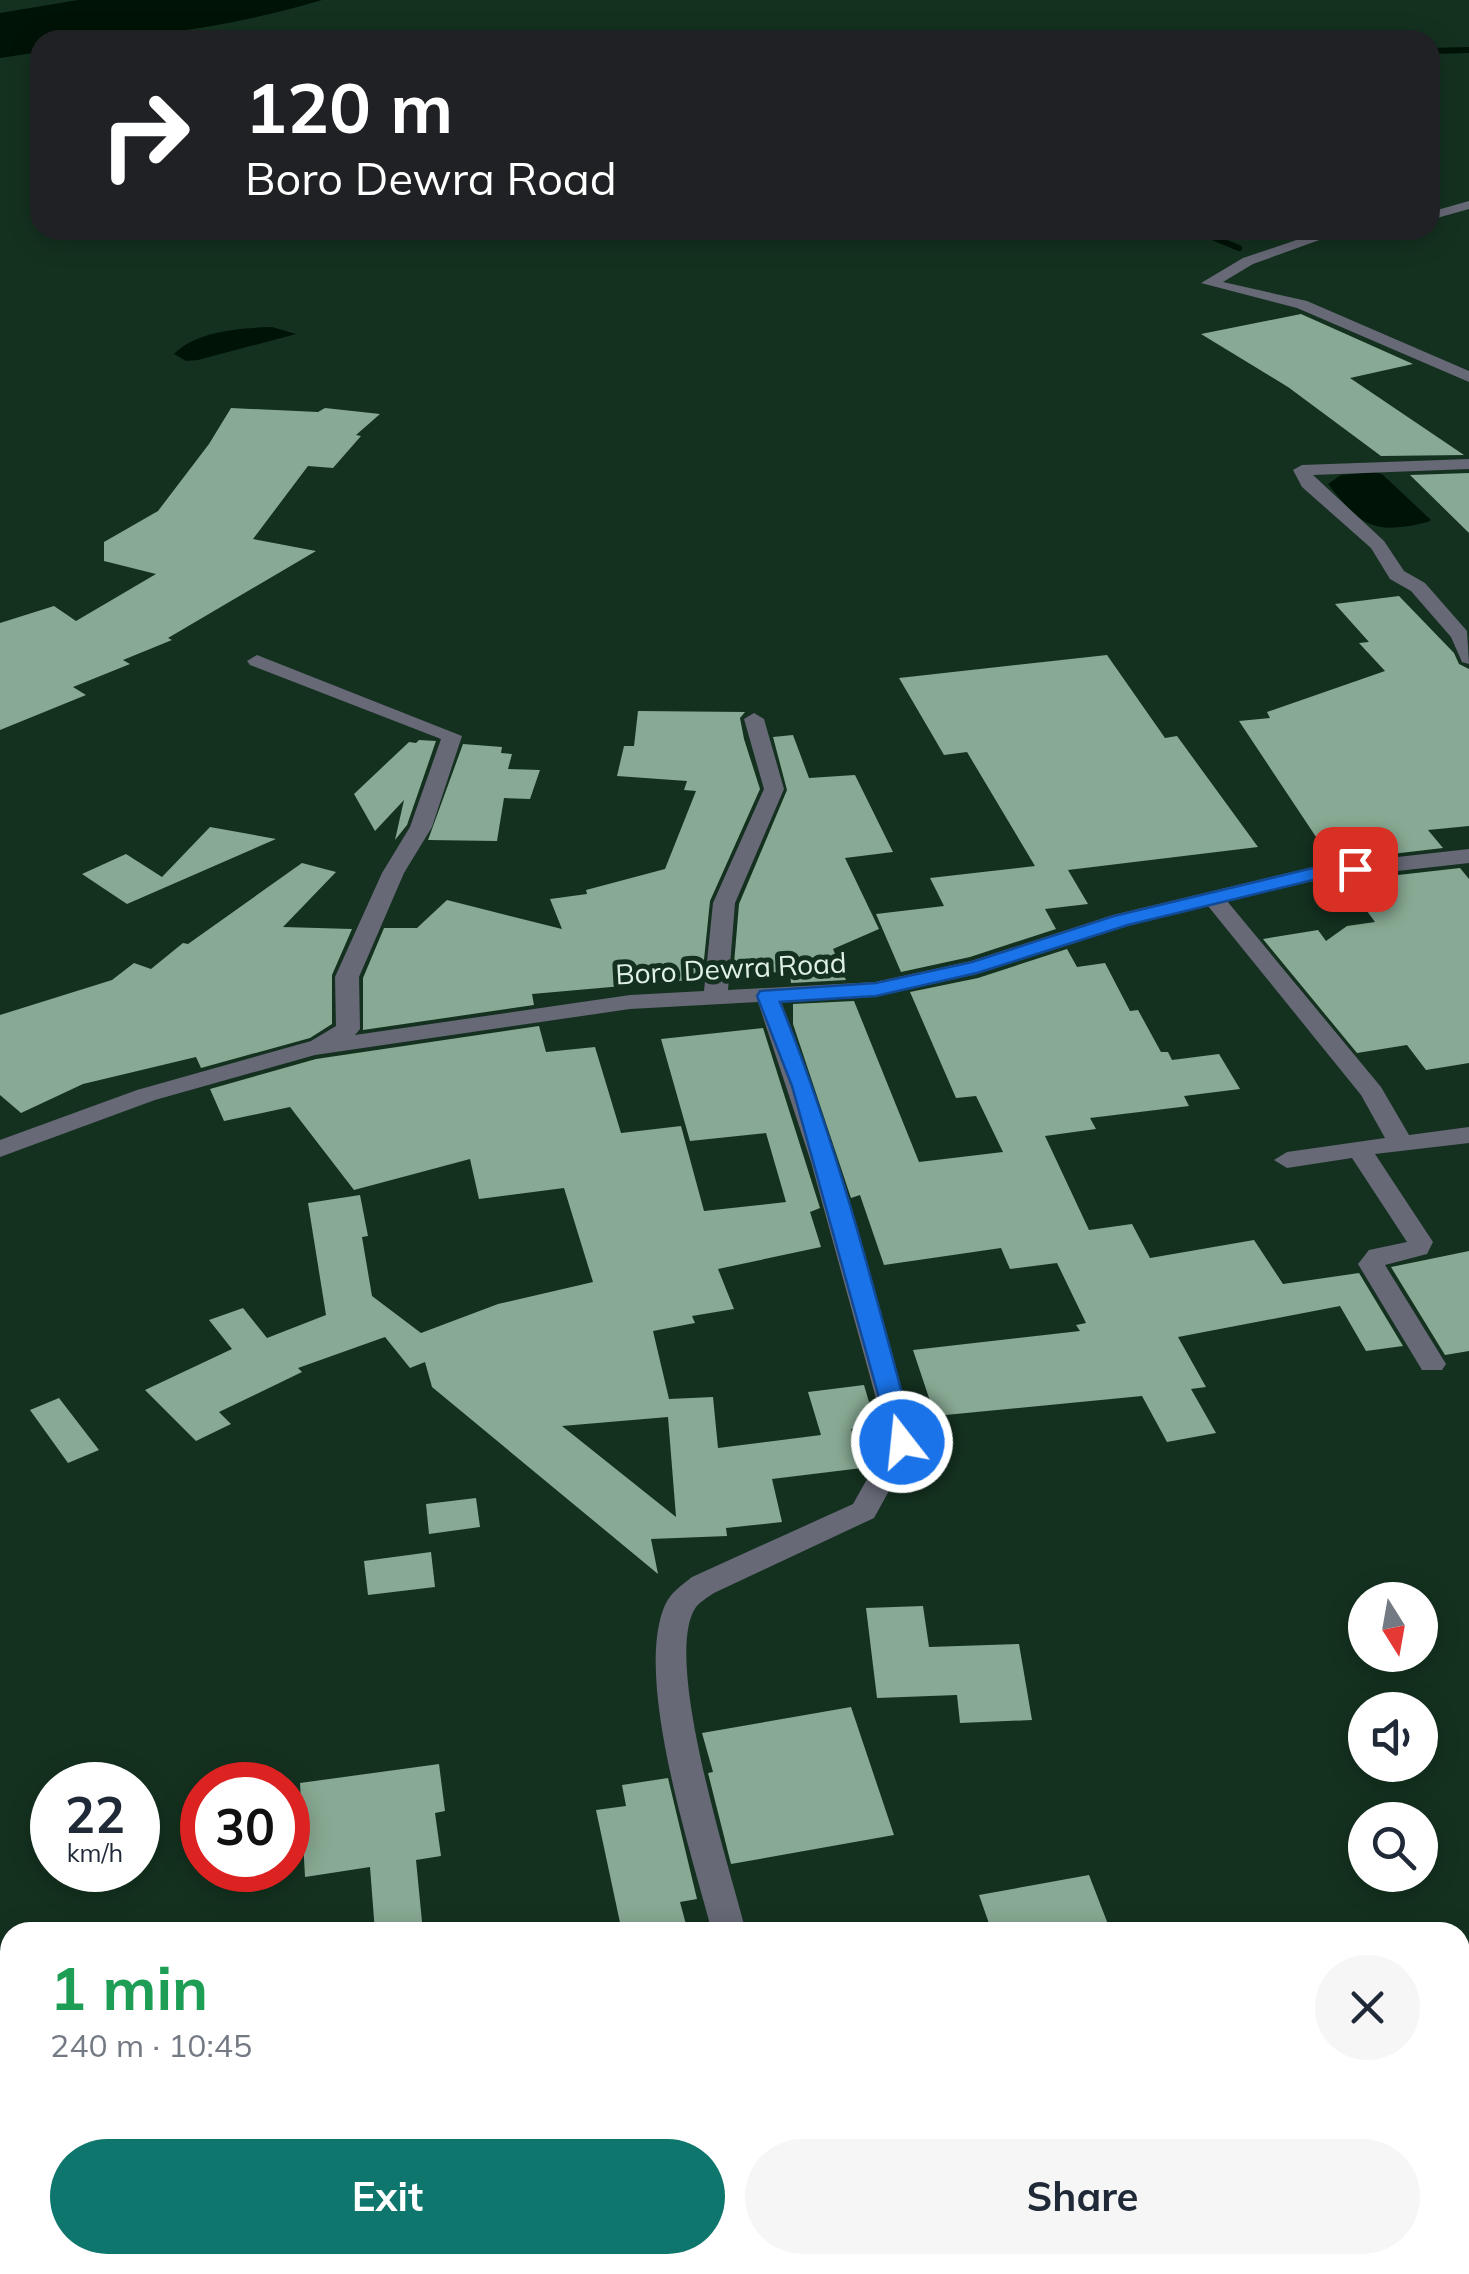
<!DOCTYPE html>
<html lang="en">
<head>
<meta charset="utf-8">
<style>
	:root { --surface:#fff; --page:#f6f6f7; --text:#1f2937; --muted:#747a83; --accent:#0f766e }
	body { margin:0; font-family:Mulish,sans-serif; background:var(--page); color:var(--text); height:100vh; display:flex; flex-direction:column; font-size:38px; white-space:nowrap }
	* { box-sizing:border-box; margin:0 }
	p { font-size:32px; color:var(--muted) }
	.icon { flex:none; width:55px; height:55px; fill:none; stroke:currentColor; stroke-width:2; stroke-linecap:round; stroke-linejoin:round }
	.map { position:relative; flex:1; overflow:hidden }
	.drawer { position:absolute; left:0px; top:1922px; width:1470px; height:352px; display:flex; flex-direction:column; background:var(--surface); border-radius:30px 30px 0 0; box-shadow:0 5px 25px #0003 }
	.drawer>* { flex:none }
	.banner { position:absolute; left:30px; top:30px; width:1410px; height:210px; border-radius:30px; box-shadow:0 5px 25px #0003; background:#202124; color:#fff; overflow:hidden }
	.needle { width:65px; rotate:169deg }
	.fabs { position:absolute; left:1348px; top:1582px; display:grid; gap:20px }
	.fabs a { display:grid; place-items:center; width:90px; height:90px; border-radius:50%; background:var(--surface); box-shadow:0 5px 25px #0003; font-size:50px }
	.speed { position:absolute; left:30px; top:1762px; display:flex; gap:20px; font-size:50px; font-weight:700; text-align:center }
	.speed>* { display:grid; place-content:center; width:130px; height:130px; border-radius:50%; background:var(--surface); box-shadow:0 5px 25px #0003; line-height:1 }
	.speed small { font-size:25px; font-weight:400 }
	.speed .limit { border:15px solid #d22; background:#fff; color:#111 }
	.pin { position:absolute; display:grid; place-items:center; width:85px; height:85px; color:#fff; margin:-42px; border-radius:20px; box-shadow:0 5px 15px #0006 }
	.me { position:absolute; width:110px; margin:-55px; rotate:344deg; stroke-linejoin:round; filter:drop-shadow(0 0 8px #0008) }
	.turn { display:flex; align-items:center; gap:35px; height:210px; padding:0 50px; font-size:45px }
	.turn .icon { width:130px; height:130px; stroke-width:2.5 }
	.turn b { display:block; font-size:70px; line-height:85px }
	.round { display:grid; place-items:center; flex:none; width:105px; height:105px; border-radius:52px; background:var(--page) }
	.summary { display:flex; align-items:center; justify-content:space-between; height:170px; padding:0 50px }
	h1 { font-size:60px; font-weight:700; line-height:75px; color:#1e9e55 }
	.cta { display:flex; gap:20px; margin-top:auto; padding:20px 50px }
	.cta a { flex:1; height:115px; border-radius:60px; background:var(--accent); color:#fff; font-size:40px; font-weight:700; line-height:115px; text-align:center }
	.cta a+a { background:var(--page); color:var(--text) }
	.map>svg:first-child { display:block }
</style>
</head>
<body>
<div class="map">
<svg width="1469" height="2274" viewBox="0 0 1469 2274">
	<rect width="100%" height="100%" fill="#14311f"/>
	<!-- water -->
	<g fill="#001307">
		<path d="M78,0H322C227,28 139,40 40,40V52L0,58V13Z"/>
		<path d="M272,327L296,334L198,360L186,361L174,354C196,331 241,328 272,327Z"/>
		<path d="M1374,472L1382,474L1431,520L1428,522C1373,535 1362,527 1328,484L1341,475Z"/>
	</g>
	<g fill="none" stroke-linecap="round" stroke-linejoin="round">
		<!-- stream -->
		<g stroke="#001307" stroke-width="6">
			<polyline points="1430,51 1469,50"/>
			<polyline points="1195,230 1239,248"/>
		</g>
	</g>
	<!-- building -->
	<g fill="#88a993" fill-rule="evenodd">
		<polygon points="1301,314 1413,364 1350,378 1464,455 1381,456 1288,387 1201,334"/>
		<polygon points="231,408 318,412 325,408 380,414 356,435 361,436 333,468 308,466 253,539 316,551 168,638 172,640 123,660 130,664 73,687 86,695 0,730 0,623 54,606 76,621 156,574 104,561 104,542 158,511 209,444"/>
		<polygon points="1469,473 1469,533 1410,475"/>
		<polygon points="1399,596 1454,653 1459,664 1469,669 1469,826 1428,830 1443,848 1332,861 1239,721 1270,718 1267,712 1385,671 1359,643 1369,642 1335,604"/>
		<polygon points="1107,655 1165,738 1177,736 1258,847 1068,870 1088,904 1045,909 1056,929 970,957 901,972 876,914 944,906 930,878 1035,866 967,752 944,755 899,678"/>
		<polygon points="638,711 745,712 740,718 744,739 760,789 710,901 702,979 532,994 534,1005 363,1030 363,978 384,928 417,928 447,900 562,929 550,899 587,894 586,890 665,869 696,791 684,790 687,781 617,776 624,746 634,746"/>
		<polygon points="793,735 809,778 855,775 893,852 845,858 879,929 833,949 846,980 791,983 790,971 733,976 739,904 787,790 773,737"/>
		<polygon points="419,740 436,741 407,825 395,840 404,800 375,831 354,794 409,742 416,743"/>
		<polygon points="463,744 502,747 501,753 512,754 508,769 540,770 530,799 504,798 497,841 428,840"/>
		<polygon points="210,827 276,839 127,904 82,874 126,854 162,877"/>
		<polygon points="302,863 336,872 283,927 352,929 332,975 332,1024 310,1038 201,1068 196,1057 83,1084 21,1113 0,1095 0,1015 112,980 134,963 151,969 183,943 188,944"/>
		<polygon points="1460,868 1469,879 1469,1063 1426,1070 1407,1045 1357,1053 1263,939 1318,930 1326,941 1347,926 1375,922 1345,881"/>
		<polygon points="1067,949 1077,967 1105,963 1130,1011 1138,1010 1161,1052 1168,1052 1172,1060 1219,1054 1240,1089 1184,1096 1189,1106 1090,1118 1096,1129 1045,1136 1089,1230 1132,1224 1150,1258 1254,1240 1283,1284 1359,1273 1403,1346 1366,1351 1340,1306 1178,1337 1206,1387 1191,1389 1216,1433 1167,1442 1142,1396 935,1416 913,1350 1080,1331 1076,1325 1086,1323 1057,1263 1010,1269 1001,1248 884,1265 860,1195 851,1198 793,1024 793,1004 854,1001 919,1162 1003,1152 976,1096 956,1098 910,992 978,978"/>
		<path d="M539,1026L546,1052L595,1047L621,1133L681,1126L704,1211L786,1202L766,1133L690,1141L661,1039L763,1028L820,1208L810,1212L821,1247L718,1269L734,1309L692,1316L695,1323L653,1331L669,1399L713,1397L718,1448L821,1435L808,1392L864,1385L876,1426L851,1429L862,1468L772,1479L782,1522L726,1528L727,1536L651,1539L658,1574L432,1387L425,1362L410,1368L385,1337L298,1368L302,1372L219,1412L231,1424L196,1441L145,1390L232,1349L209,1320L243,1308L267,1338L326,1315L308,1203L360,1195L368,1236L362,1237L372,1296L421,1333L498,1304L593,1282L564,1188L479,1199L470,1159L354,1190L290,1107L224,1121L210,1089L316,1059ZM668,1417L676,1517L562,1426Z"/>
		<polygon points="1469,1251 1469,1351 1445,1355 1391,1267"/>
		<polygon points="59,1398 99,1450 68,1463 30,1410"/>
		<polygon points="476,1498 480,1527 429,1534 426,1504"/>
		<polygon points="431,1552 435,1587 368,1595 364,1561"/>
		<polygon points="923,1606 929,1647 1019,1644 1032,1720 960,1723 957,1695 877,1698 866,1608"/>
		<polygon points="851,1707 894,1835 731,1864 708,1773 713,1772 702,1733"/>
		<polygon points="439,1764 445,1811 435,1813 441,1856 416,1860 423,1932 375,1932 370,1867 305,1877 300,1783"/>
		<polygon points="668,1778 697,1899 680,1902 688,1932 622,1932 596,1810 626,1806 622,1785"/>
		<polygon points="1089,1875 1111,1932 992,1932 979,1895"/>
	</g>
	<g fill="none" stroke-linecap="round" stroke-linejoin="round">
		<!-- minor -->
		<g fill="#676977" fill-rule="evenodd">
			<polygon points="1469,201 1469,209 1430,220 1430,212"/>
			<polygon points="1326,230 1347,230 1253,264 1223,282 1307,301 1469,371 1469,382 1297,308 1201,283 1243,258"/>
			<polygon points="1469,459 1469,469 1313,475 1384,541 1404,571 1425,583 1467,631 1469,664 1462,662 1451,637 1411,591 1390,579 1371,548 1302,487 1293,470 1302,465"/>
			<path d="M257,655L462,736L432,827L404,873L359,977L360,1029L355,1035L630,995L704,991L713,903L764,789L744,719L754,713L764,719L784,789L735,903L728,990L875,982L971,961L1113,915L1317,866L1469,849V863L1317,880L1227,901L1381,1087L1409,1135L1469,1127V1143L1375,1154L1433,1242L1427,1254L1385,1265L1446,1364L1442,1370H1422L1358,1264L1369,1250L1407,1242L1352,1158L1287,1168L1274,1160L1287,1152L1385,1138L1361,1095L1208,906L1128,925L977,974L875,996L781,1001L837,1162L916,1442L874,1518L714,1593C708,1597 700,1602 696,1607C661,1657 731,1871 746,1932H712C692,1854 633,1678 665,1605C671,1592 682,1585 692,1577L853,1504L888,1442L811,1162L758,1002L630,1009L315,1055L155,1100L0,1157V1140L137,1090L311,1041L336,1026L335,977L382,873L410,827L441,739L250,665L247,661Z"/>
			<polygon points="0,2067 10,2071 10,2105 0,2101"/>
			<polygon points="755,2265 793,2265 794,2274 756,2274"/>
		</g>
	</g>
	<!-- route -->
	<path fill="#1a73e8" stroke="#114b97" stroke-width="2.5" d="M1355,863L1362,865V873L1317,879L1128,925L977,973L876,996L780,1002C838,1145 875,1293 915,1442L912,1448H893L792,1086L757,996L760,991L876,983L972,962L1114,916L1317,867Z"/>
	<g text-anchor="middle" dominant-baseline="central" stroke-width="10" stroke-linejoin="round" paint-order="stroke">
		<!-- street labels -->
		<g font-size="28" fill="#dff0e4" stroke="#14311f">
			<text transform="translate(731 968) rotate(-3)">Boro Dewra Road</text>
		</g>
	</g>
</svg>
<div class="fabs">
<a><svg class="needle" viewBox="-14 -14 28 28"><path d="M0-13l5 13h-10z" fill="#e53935"/><path d="M0 13l5-13h-10z" fill="#747a83"/></svg></a>
<a><svg class="icon" aria-label="sound" viewBox="0 0 24 24"><path d="M4 9h4l5-4v14l-5-4H4zM17 9q2 3 0 6"/></svg></a>
<a><svg class="icon" aria-label="search" viewBox="0 0 24 24"><circle cx="10" cy="10" r="6"/><path d="M15 15l6 6"/></svg></a>
</div>
<div class="speed"><div>22<small>km/h</small></div><div class="limit">30</div></div>
<div class="pin" style="left:1355px;top:869px;background:#d93025"><svg class="icon" aria-label="arrive" viewBox="0 0 24 24"><path d="M6 21V4h12l-3 4 3 4H6"/></svg></div>
<svg class="me" style="left:902px;top:1442px" viewBox="-20 -20 40 40"><circle r="17" fill="#1a73e8" stroke="#fff" stroke-width="3"/><path d="M0-11L8 9 0 5-8 9z" fill="#fff"/></svg>
<div class="banner">
<div class="turn"><svg class="icon" aria-label="right" viewBox="0 0 24 24"><path d="M7 20v-9h11M14 6l5 5-5 5"/></svg><div><b>120 m</b>Boro Dewra Road</div></div>
</div>
<section class="drawer">
<div class="summary"><div><h1>1 min</h1><p>240 m · 10:45</p></div><a class="round"><svg class="icon" aria-label="close" viewBox="0 0 24 24"><path d="M6 6l12 12M18 6L6 18"/></svg></a></div>
<div class="cta"><a>Exit</a><a>Share</a></div>
</section>
</div>
</body>
</html>
